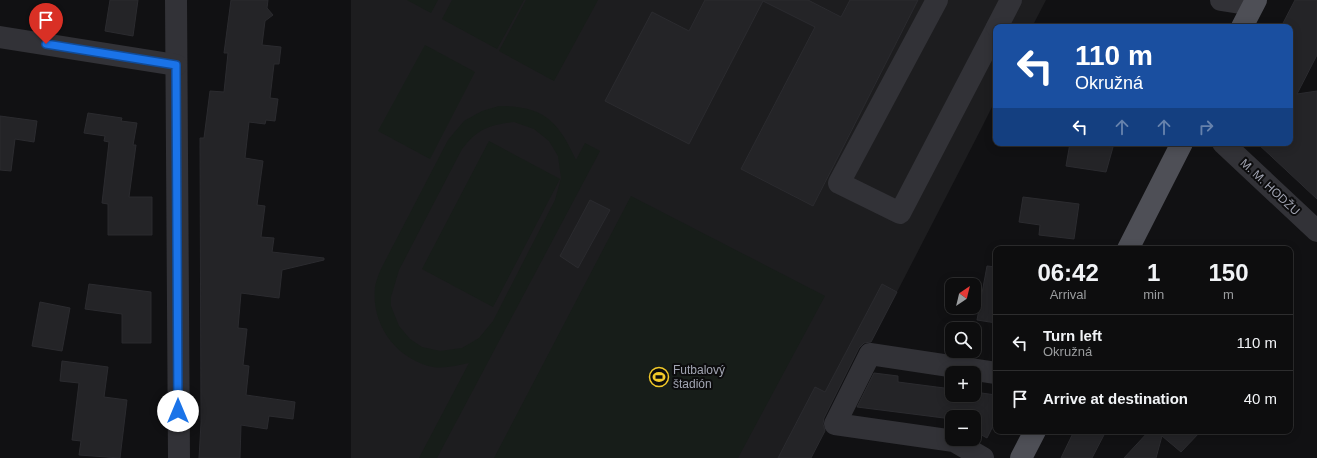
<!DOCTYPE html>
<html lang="en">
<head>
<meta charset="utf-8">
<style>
	:root { --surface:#0d0d0e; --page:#1b1b1c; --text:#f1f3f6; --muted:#9a9c9e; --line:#2d2d2e }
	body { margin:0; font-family:Helvetica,sans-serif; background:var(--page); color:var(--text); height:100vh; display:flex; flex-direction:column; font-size:15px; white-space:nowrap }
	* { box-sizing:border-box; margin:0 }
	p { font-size:13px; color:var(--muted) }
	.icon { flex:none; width:22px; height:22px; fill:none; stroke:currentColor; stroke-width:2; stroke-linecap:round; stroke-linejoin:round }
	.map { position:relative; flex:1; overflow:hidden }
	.panel { position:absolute; left:993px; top:246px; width:300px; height:188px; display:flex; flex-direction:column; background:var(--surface); border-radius:8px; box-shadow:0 2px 10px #0003,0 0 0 1px var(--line) }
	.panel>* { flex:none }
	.guide { position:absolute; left:993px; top:24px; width:300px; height:122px; border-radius:8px; box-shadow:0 2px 10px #0003,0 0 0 1px var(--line); background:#1a4fa0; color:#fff; overflow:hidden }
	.needle { width:26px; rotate:35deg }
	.controls { position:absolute; left:945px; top:278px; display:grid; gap:8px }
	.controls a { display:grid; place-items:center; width:36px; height:36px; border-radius:8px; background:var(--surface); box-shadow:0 2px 10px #0003,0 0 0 1px var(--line); font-size:20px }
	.pin { position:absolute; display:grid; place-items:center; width:34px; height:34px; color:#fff; margin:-41px -17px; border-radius:50% 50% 50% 0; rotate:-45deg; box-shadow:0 0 4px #0007 }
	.pin .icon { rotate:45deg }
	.me { position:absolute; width:44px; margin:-22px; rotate:0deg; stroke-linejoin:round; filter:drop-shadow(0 0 3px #0008) }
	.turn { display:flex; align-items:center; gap:14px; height:84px; padding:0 16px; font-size:18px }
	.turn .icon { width:52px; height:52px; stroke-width:2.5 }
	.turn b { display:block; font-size:28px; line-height:34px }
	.lanes { display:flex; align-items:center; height:38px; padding:0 16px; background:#0003; justify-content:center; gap:20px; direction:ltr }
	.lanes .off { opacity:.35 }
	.eta { display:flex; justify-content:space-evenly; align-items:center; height:68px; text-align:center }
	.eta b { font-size:24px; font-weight:600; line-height:28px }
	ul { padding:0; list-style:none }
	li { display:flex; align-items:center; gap:12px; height:56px; padding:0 16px; border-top:1px solid var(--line) }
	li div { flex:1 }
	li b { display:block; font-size:15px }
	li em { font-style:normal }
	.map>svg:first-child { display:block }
</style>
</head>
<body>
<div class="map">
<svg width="1317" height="458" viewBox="0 0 1317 458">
	<rect width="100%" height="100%" fill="#111113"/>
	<!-- built -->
	<polygon fill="#1d1d1f" points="351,0 1046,0 1032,27 996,27 996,99 981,129 897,292 882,284 825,392 815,388 778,458 351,458"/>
	<!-- green -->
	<g fill="#171d19" fill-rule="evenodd">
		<polygon points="407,0 438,0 431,13"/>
		<polygon points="452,0 524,0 497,49 442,19"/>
		<polygon points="526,0 598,0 554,81 499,51"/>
		<polygon points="425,45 475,72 430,159 378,131"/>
		<path d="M499,106C544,106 558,121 576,160L585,143L600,151L437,458H419L469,363C457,365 445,369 433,367C396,359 371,325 375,287C376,281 379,273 382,267L448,140L464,121L482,111ZM514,122L534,129L549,141L558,156L561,178L555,200L493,321L479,338L462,348L440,351L422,347L410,339L399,326L391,306V297L399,270L462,149C478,129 488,125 514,122Z"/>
		<polygon points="489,141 560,179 493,307 422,269"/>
		<polygon points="631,196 825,296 738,458 494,458"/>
	</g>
	<!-- building -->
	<g fill="#242427" stroke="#2b2b2f">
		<polygon points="110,0 138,0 133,36 105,31"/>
		<polygon points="231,0 268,0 267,8 273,15 265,21 262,45 281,47 279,64 274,64 270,98 278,99 275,121 266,120 265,124 249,122 245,158 263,161 257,205 265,206 261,237 274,238 272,252 324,258 324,260 282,270 279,298 241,293 238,328 247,329 243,365 249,366 246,395 295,402 293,419 269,416 267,429 241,425 240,458 199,458 201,423 200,138 204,138 210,91 224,92 228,53 224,53"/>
		<polygon points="705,0 808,0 841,17 850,0 918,0 813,206 741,169 815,27 763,1 689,144 605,101 652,12 689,31"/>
		<polygon points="1295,0 1317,0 1317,55 1297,94 1317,91 1317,199 1257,143 1290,143 1290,27 1281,27"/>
		<polygon points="88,113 122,118 121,121 137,123 133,145 136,145 129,197 152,197 152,235 108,235 108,204 102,203 109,142 104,141 105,136 84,133"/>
		<polygon points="0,116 37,121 34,142 15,139 11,171 0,170"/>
		<polygon points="1070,143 1113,147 1106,172 1066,166"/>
		<polygon points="1023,197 1079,204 1074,239 1039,235 1040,225 1019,222"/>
		<polygon points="590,200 610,210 578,268 560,256"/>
		<polygon points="987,266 996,267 996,323 977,320"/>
		<polygon points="89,284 151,292 151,343 122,343 122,314 85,309"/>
		<polygon points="882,284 897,292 871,342 864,343 859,348 824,418 823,424 825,431 811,458 778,458 815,387 825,392"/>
		<polygon points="40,302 70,308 62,351 32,346"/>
		<polygon points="62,361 108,367 104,397 127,400 120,458 79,455 81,441 72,440 79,383 60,381"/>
		<polygon points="874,373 898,376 898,382 952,389 952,395 974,395 974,392 996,395 996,420 987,438 974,431 974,417 952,417 952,419 857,407"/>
		<polygon points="1074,431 1106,431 1092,458 1061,458"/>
		<polygon points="1149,431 1201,431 1181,452 1162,436 1156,458 1124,458"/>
	</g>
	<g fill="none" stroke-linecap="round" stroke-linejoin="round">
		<!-- minor -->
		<g stroke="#323237" stroke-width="22">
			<polyline points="176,0 179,458"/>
			<polyline points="937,0 839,183 900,213 996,29"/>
			<polyline points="1221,0 1253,5"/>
			<polyline points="997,27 1011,0"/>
			<polyline points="0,37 176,65"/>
			<polyline points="1223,143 1317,231"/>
			<polyline points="983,458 954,441 835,424 870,354 996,373"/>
		</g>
		<!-- major -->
		<g stroke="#4e4f56" stroke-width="22">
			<polyline points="1242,27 1256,0"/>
			<polyline points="1128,249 1182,143"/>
			<polyline points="1021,458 1035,431"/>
		</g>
	</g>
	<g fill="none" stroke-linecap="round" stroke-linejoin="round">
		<!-- route casing -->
		<g stroke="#114b97" stroke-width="10">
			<polyline id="route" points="46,44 176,65 178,411"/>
		</g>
		<!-- route -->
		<use href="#route" stroke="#1a73e8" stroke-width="7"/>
	</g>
	<!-- icons -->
	<defs>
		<g id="stadium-ring" transform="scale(1)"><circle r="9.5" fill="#0c0c0d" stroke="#f2c929" stroke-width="1.5"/><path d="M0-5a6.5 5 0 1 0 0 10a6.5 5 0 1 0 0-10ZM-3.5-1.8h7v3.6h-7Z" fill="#f2c929"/></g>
	</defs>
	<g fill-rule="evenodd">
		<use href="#stadium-ring" x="659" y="377"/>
	</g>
	<g text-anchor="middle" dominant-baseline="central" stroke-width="4" stroke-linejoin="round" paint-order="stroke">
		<!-- street labels -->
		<g font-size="12" fill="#a2a5b3" stroke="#0c0c0d">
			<text transform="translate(1270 187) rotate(43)">M. M. HODŽU</text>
		</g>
		<!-- poi labels -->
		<g font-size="12" fill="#a2a5b3" stroke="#0c0c0d" text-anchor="start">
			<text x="673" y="370">Futbalový<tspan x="673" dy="14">štadión</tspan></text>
		</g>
	</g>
</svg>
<div class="controls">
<a><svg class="needle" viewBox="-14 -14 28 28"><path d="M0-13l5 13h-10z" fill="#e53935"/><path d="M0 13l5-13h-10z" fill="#9a9c9e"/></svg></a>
<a><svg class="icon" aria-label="search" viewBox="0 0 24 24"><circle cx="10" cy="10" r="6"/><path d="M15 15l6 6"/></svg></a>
<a>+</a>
<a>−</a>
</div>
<div class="pin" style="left:46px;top:44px;background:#d93025"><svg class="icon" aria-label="arrive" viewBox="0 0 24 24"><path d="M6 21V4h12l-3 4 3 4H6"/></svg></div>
<svg class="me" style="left:178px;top:411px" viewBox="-20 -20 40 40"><circle r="19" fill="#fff"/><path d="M0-13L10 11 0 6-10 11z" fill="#1a73e8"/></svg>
<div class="guide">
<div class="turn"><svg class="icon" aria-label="left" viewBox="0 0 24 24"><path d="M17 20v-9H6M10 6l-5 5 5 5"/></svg><div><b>110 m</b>Okružná</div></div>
<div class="lanes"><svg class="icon" aria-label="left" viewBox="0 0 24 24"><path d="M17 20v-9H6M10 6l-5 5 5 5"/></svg><svg class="icon off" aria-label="ahead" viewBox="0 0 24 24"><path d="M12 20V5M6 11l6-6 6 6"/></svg><svg class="icon off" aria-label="ahead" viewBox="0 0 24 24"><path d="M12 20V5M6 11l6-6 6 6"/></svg><svg class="icon off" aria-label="right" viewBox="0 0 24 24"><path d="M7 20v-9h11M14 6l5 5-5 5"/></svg></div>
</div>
<section class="panel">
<div class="eta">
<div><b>06:42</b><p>Arrival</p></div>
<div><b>1</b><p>min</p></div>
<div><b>150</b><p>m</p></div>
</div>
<ul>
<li><svg class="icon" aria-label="left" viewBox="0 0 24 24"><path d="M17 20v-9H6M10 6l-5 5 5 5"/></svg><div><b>Turn left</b><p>Okružná</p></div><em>110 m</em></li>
<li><svg class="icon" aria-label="arrive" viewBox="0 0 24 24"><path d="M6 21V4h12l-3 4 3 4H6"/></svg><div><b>Arrive at destination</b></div><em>40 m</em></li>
</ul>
</section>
</div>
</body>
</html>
